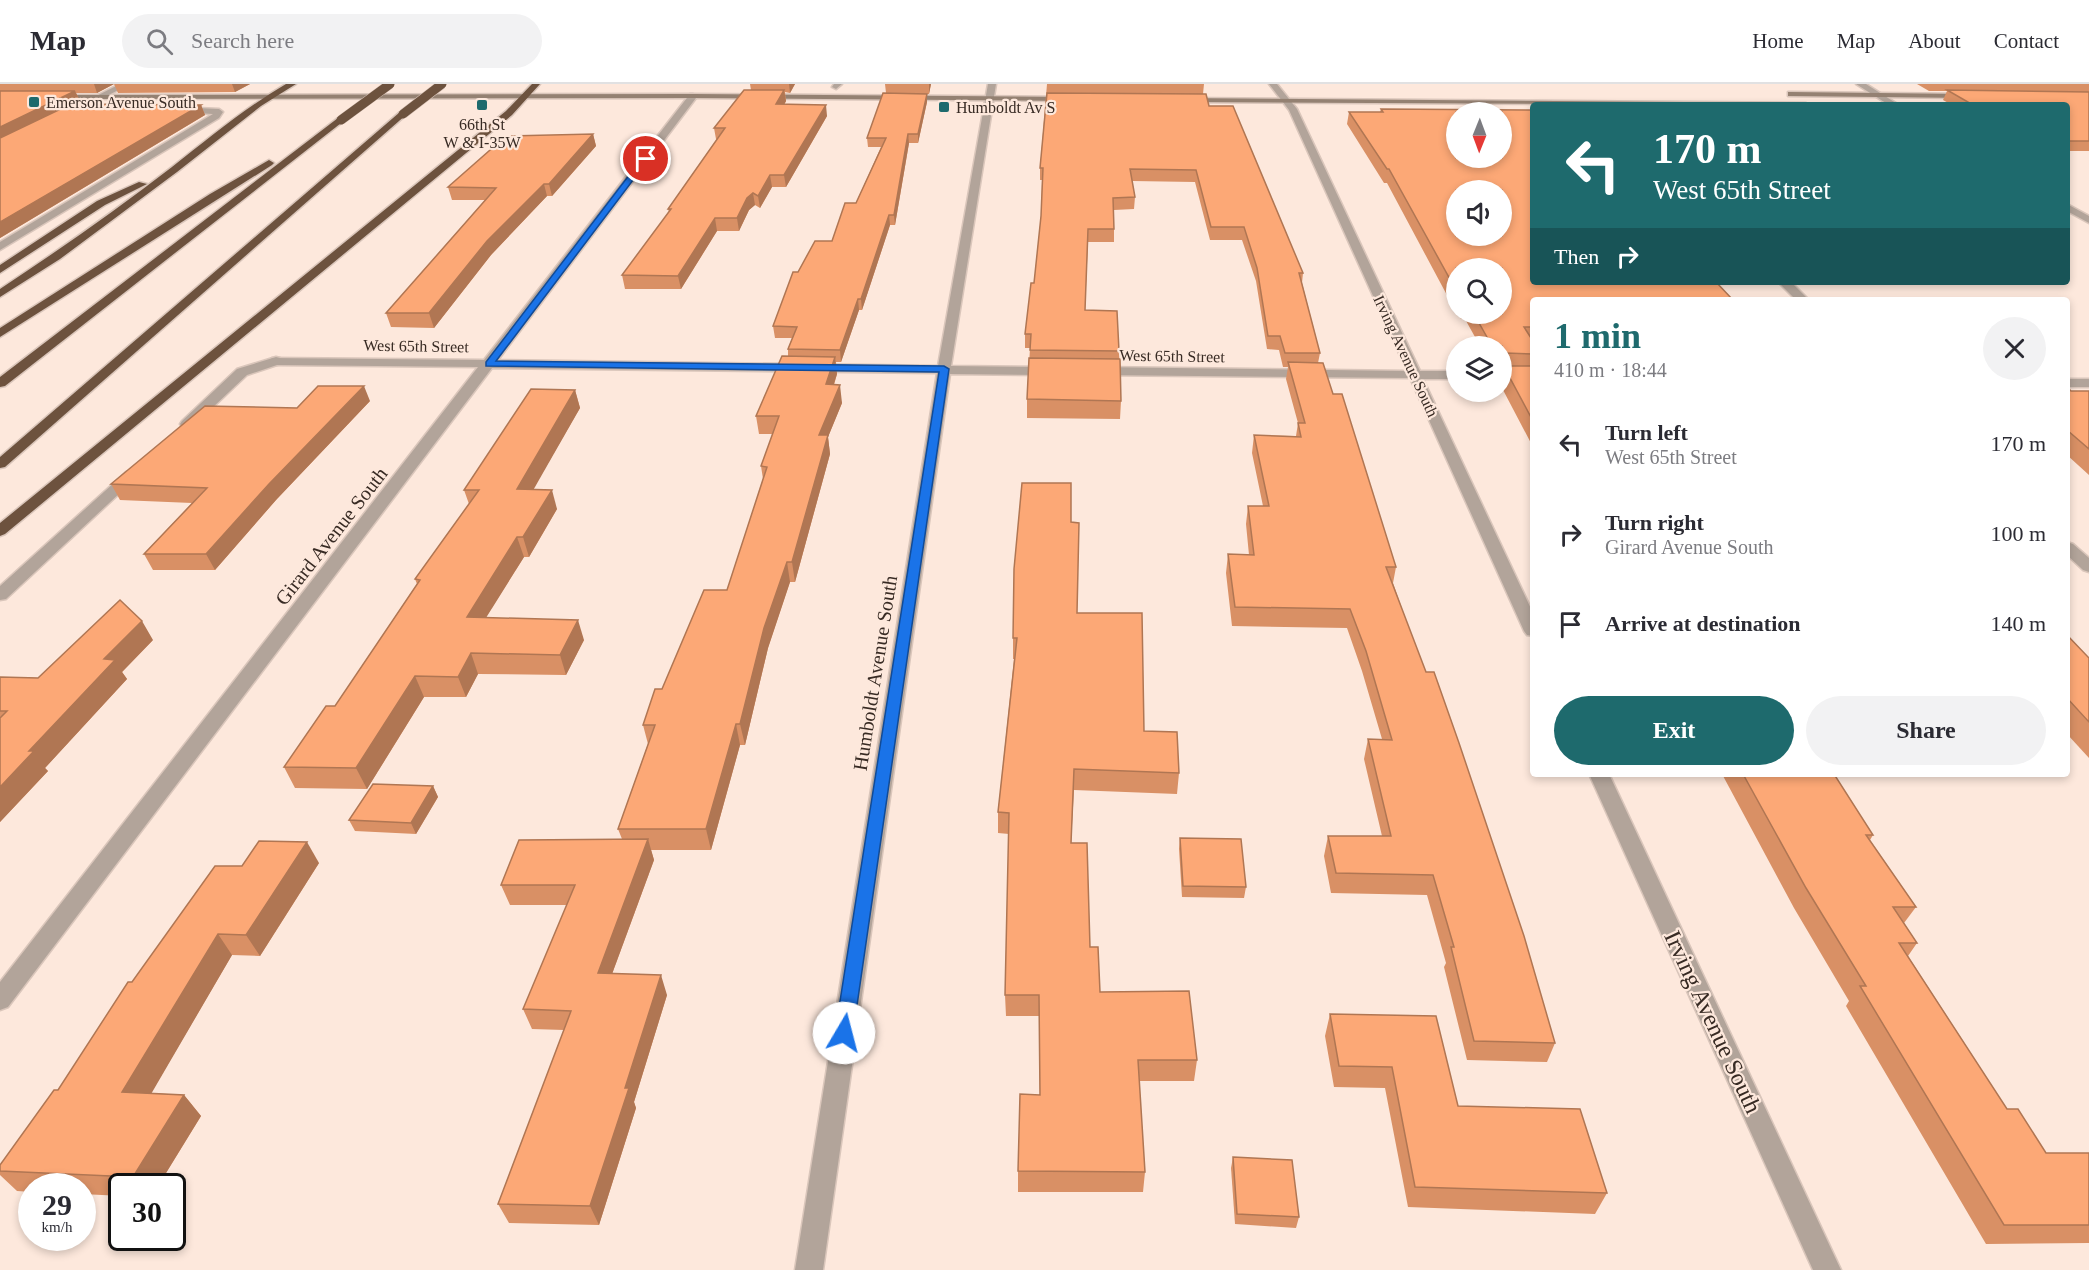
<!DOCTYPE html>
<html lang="en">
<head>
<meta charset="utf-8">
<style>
	:root { --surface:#fff; --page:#f2f2f3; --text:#2b2b33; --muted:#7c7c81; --line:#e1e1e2; --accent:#1e6a6d }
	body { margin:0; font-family:Georgia,serif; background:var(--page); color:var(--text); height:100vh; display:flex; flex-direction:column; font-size:22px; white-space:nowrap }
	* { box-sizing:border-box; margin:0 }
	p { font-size:20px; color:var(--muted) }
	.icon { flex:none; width:33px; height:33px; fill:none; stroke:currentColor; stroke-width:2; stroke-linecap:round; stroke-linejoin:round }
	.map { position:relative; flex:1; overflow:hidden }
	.sheet { position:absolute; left:1530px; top:213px; width:540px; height:480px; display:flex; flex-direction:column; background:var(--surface); border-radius:6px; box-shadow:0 3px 9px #0003 }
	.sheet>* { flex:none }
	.top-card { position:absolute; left:1530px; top:18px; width:540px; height:183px; border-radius:6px; box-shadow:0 3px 9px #0003; background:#1e6a6d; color:#fff; overflow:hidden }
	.needle { width:39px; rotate:181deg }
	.buttons { position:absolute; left:1446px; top:18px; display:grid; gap:12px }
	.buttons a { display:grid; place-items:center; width:66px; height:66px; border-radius:50%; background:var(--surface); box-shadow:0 3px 9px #0003; font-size:30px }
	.speed { position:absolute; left:18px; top:1089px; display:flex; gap:12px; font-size:30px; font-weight:700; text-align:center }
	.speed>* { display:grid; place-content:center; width:78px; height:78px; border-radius:50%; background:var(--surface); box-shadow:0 3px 9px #0003; line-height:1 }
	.speed small { font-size:15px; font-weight:400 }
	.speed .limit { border:3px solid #111; border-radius:9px; background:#fff; color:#111 }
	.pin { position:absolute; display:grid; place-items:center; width:51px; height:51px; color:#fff; margin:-26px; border:3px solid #fff; border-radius:50%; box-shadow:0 2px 6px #0007 }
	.me { position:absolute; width:66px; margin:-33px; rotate:8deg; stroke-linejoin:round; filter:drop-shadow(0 0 4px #0008) }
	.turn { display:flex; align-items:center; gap:21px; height:126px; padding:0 24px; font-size:27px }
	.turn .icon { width:78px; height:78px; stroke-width:2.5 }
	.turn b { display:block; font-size:42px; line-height:51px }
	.then { display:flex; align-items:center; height:57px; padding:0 24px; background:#0003; gap:12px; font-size:22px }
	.round { display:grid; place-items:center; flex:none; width:63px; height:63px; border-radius:32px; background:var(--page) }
	.headline { display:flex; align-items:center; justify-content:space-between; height:102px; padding:0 24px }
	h1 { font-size:36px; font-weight:700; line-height:45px; color:var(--accent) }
	.cta { display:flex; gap:12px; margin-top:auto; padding:12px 24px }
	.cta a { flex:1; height:69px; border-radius:36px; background:var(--accent); color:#fff; font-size:24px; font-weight:700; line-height:69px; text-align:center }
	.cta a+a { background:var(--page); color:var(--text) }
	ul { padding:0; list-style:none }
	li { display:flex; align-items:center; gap:18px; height:90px; padding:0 24px }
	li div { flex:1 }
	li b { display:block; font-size:22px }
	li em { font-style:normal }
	header { display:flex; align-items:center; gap:36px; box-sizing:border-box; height:84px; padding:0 30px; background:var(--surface); border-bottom:2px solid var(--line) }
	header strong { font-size:28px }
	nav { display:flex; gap:33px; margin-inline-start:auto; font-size:21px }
	.search { width:420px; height:54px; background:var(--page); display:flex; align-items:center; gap:15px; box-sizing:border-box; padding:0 21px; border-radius:33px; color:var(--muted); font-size:22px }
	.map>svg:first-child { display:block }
</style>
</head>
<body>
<header>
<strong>Map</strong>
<div class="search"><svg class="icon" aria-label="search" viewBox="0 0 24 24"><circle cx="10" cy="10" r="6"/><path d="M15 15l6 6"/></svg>Search here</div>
<nav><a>Home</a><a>Map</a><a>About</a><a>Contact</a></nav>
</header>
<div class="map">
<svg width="2089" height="1186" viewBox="0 0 2089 1186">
	<rect width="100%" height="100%" fill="#fde8dc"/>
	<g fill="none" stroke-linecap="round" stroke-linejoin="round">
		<!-- lane casing -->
		<g stroke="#dac6bb" stroke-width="3">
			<g id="lane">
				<polygon points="834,0 842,0 836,5 832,3"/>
				<polygon points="176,23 219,25 223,28 219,34 0,166 0,158 213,30 179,28 175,25"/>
				<polygon points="276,273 280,274 282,277 280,280 247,291 192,343 182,343 180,340 182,337 237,285"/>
				<polygon points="131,387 138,391 136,394 6,515 0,516 0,502 126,388"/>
			</g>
		</g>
		<!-- street casing -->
		<g stroke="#dac6bb" stroke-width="3">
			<g id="street">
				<polygon points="120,0 130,0 66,33 59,31"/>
				<polygon points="988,0 996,0 951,282 1051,283 1057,287 1051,291 950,290 823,1186 795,1186 937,289 492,284 8,923 0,926 0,898 478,283 276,281 272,280 270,277 272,274 484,276 690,10 693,10 697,12 696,14 498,276 938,282"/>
				<polygon points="1269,0 1277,0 1297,25 1420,287 1456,287 1456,295 1423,295 1533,529 1533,552 1527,551 1524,547 1410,294 1097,291 1091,287 1097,283 1407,287 1289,26"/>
				<polygon points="1856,0 1866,0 1899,21 1889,21"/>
				<polygon points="2067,120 2089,132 2089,139 2067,127"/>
				<polygon points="1778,198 1791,198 1809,216 1796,216"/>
				<rect x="2067" y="295" width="22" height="8"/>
				<polygon points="2067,458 2073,460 2089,474 2089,488 2083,486 2067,471"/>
				<polygon points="1589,690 1609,690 1841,1186 1813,1186"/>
			</g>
		</g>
		<!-- secondary casing -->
		<g stroke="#dac6bb" stroke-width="3">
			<g id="secondary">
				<polygon points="1791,8 1967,10 1971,12 1967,14 1788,12 1788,8"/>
				<polygon points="693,10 1069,13 1073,15 1069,17 693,14 56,15 52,13 56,11"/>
				<polygon points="1181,14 1806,19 1810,21 1184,18 1181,18"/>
			</g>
		</g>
		<!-- highway casing -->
		<g stroke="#dac6bb" stroke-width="3">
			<g id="highway">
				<path d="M286,0H296L261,22L177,88L60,175L0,213V205C59,166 116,126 172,83C209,54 245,24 286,0Z"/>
				<polygon points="532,0 540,0 512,31 5,450 0,452 0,439 506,27"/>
				<polygon points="400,28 407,30 5,383 0,384 0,373"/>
				<polygon points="338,34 345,36 5,302 0,303 0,293"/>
				<polygon points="269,76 274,79 272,81 0,253 0,244 210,110"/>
				<polygon points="139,98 147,100 105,121 0,189 0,181 97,117"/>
			</g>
		</g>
		<!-- lane -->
		<use href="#lane" fill="#b2a49a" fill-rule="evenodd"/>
		<!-- street -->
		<use href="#street" fill="#b2a49a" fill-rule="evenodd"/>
		<!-- secondary -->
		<use href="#secondary" fill="#948172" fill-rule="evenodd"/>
		<!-- highway -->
		<use href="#highway" fill="#6d523e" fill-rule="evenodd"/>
		<!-- highway-bridge casing -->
		<g stroke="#dac6bb" stroke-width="10" stroke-linecap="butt">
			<g id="highway-bridge">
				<polyline points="403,30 442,0"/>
				<polyline points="341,36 390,0"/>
			</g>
		</g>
		<!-- highway-bridge -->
		<use href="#highway-bridge" stroke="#6d523e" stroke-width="9"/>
	</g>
	<!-- wall -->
	<g fill="#d99065">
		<polygon points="0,0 250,0 235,8 118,9 114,0 97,9 76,9 80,17 74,20 201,21 205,31 0,154"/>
		<polygon points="750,0 795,0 790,9 785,8 786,17 784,21 827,32 786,103 772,103 760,124 755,121 749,126 739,147 717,147 681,205 625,205 622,191 669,128 668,125 717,55 716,55 714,44 751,6"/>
		<polygon points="885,0 931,0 929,10 927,10 927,18 918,59 909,59 895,141 890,141 862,226 859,226 841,278 836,278 837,290 834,301 842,319 828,353 830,370 795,498 790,498 768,564 745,661 740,661 711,766 651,766 654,776 612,890 667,911 634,1018 636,1024 599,1141 509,1139 498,1120 564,946 532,945 523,925 567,821 510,821 501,801 622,755 618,745 648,660 643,641 662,605 727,506 763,395 761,382 773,350 759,350 756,332 788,272 788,265 792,254 775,254 773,242 798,188 832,157 856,119 881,63 868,63 867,54 886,9"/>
		<polygon points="1047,0 1204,0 1203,10 1209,22 1303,189 1302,199 1320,269 1318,279 1333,310 1396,483 1393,499 1555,959 1547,978 1467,976 1444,883 1446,879 1427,811 1331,809 1324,772 1328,752 1382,752 1364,675 1368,655 1382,655 1362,587 1347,544 1232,542 1226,489 1228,470 1249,471 1246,440 1248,422 1263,422 1252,369 1254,351 1296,352 1298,339 1286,295 1288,283 1283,283 1279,266 1267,265 1256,197 1242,156 1210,156 1195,98 1132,97 1135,113 1134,125 1114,126 1114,158 1088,158 1085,226 1119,267 1121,317 1120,335 1027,334 1027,315 1030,264 1025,264 1025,250 1034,199 1041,132 1042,96 1040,96 1040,84"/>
		<polygon points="1917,0 2089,0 2089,67 2067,67 2067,21 1952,21 1943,16 1947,7 1929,7"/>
		<polygon points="1381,25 1533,216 1533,363 1502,304 1502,262 1480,262 1465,235 1461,235 1458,230 1502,230 1456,184 1456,228 1387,99 1384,99 1347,40 1349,28 1380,28"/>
		<polygon points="593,50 596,62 552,112 547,112 491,171 434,244 391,243 386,229 485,116 452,116 448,103"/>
		<polygon points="2067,303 2071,307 2089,307 2089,391 2067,371"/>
		<polygon points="575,306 580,324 533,405 557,425 529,473 524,473 486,533 584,556 566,591 478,590 466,613 424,613 367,705 295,704 284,683 335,622 417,500 415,495 469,420 464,406"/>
		<polygon points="370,317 276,416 215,486 153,486 144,470 192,419 120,416 111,400 297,324"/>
		<polygon points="1071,438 1077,529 1144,647 1179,689 1177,710 1074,706 1071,759 1090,863 1100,908 1197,976 1194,997 1139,997 1145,1088 1143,1108 1018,1108 1018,1087 1040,1011 1039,932 1006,932 1005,911 1009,750 998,749 998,728 1014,575 1013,575 1013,554"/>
		<polygon points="2067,551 2089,574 2089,674 2067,650"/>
		<polygon points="153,556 122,588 127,595 45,684 48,687 0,738 0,593 38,594"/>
		<polygon points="1722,690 1834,690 1873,751 1870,756 1916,823 1904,839 1917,859 1908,872 2007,1025 2046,1069 2089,1069 2089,1159 1986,1160 1846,922 1849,917 1794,824"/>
		<polygon points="433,702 438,713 416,750 355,747 349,736"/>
		<polygon points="1180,754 1246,803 1244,814 1182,813 1179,765"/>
		<polygon points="319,779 260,872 232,871 151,1009 184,1011 201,1032 158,1102 122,1102 122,1112 82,1110 82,1102 32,1102 32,1108 17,1107 0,1091 0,1081 58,1006 242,782"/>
		<polygon points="1330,930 1458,1022 1607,1109 1595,1130 1408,1123 1385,1004 1334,1003 1325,952"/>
		<polygon points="1233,1073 1299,1133 1296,1144 1235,1140 1231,1084"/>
	</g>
	<!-- shaded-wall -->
	<g fill="#b07653">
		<polygon points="94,0 114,0 97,9"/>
		<polygon points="232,0 250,0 235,8"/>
		<polygon points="789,0 795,0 790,9"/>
		<polygon points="929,0 931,0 929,10"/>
		<polygon points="784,6 786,17 778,32 776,20"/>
		<polygon points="75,7 80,17 0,57 0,43"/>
		<polygon points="927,10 927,18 918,59 918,50"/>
		<polygon points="201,21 205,31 0,154 0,138"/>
		<polygon points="826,21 827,32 786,103 784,91"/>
		<polygon points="593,50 596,62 552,112 549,100"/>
		<polygon points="908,50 909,59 895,141 894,131"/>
		<polygon points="770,91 772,103 760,124 758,112"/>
		<polygon points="544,100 547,112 491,171 434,244 429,229 487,157"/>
		<polygon points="753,109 755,121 749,126 739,147 737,134 747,114"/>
		<polygon points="889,131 890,141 862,226 861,215"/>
		<polygon points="715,134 717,147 681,205 678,192"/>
		<polygon points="858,215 859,226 841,278 840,266"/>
		<polygon points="835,273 837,290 828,318 826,300"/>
		<polygon points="840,301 842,319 828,353 830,370 795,498 792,478 819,351"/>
		<polygon points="364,302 370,317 276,416 215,486 206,470 269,400"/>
		<polygon points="575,306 580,324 523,424 517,405"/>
		<polygon points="552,406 557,425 529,473 523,453"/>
		<polygon points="517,453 524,473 474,553 467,533"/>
		<polygon points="787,478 790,498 768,564 745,661 740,640 764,544"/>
		<polygon points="578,536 584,556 566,591 560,571"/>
		<polygon points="142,537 153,556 122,588 127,595 45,684 48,687 0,738 0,703 104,575"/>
		<polygon points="471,569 478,590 466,613 458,593"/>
		<polygon points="415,592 424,613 367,705 356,684"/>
		<polygon points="736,640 740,661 711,766 706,745"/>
		<polygon points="433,702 438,713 416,750 411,739"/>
		<polygon points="648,755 654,776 605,909 598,889"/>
		<polygon points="307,758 319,779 260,872 246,851"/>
		<polygon points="218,850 232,871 140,1029 122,1008"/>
		<polygon points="661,891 667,911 634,1018 636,1024 599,1141 590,1122 625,1004"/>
		<polygon points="184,1011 201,1032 158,1102 141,1102 133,1093"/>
	</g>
	<!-- building -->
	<g fill="#fca876" stroke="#b07653" stroke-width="1.5" fill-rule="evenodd">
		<polygon points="744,6 784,6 776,20 826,21 784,91 770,91 758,112 753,109 747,114 737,134 715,134 678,192 622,191 671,125 668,125 725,44 714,44"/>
		<polygon points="1947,6 2089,8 2089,57 2067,57 2067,21 1973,21"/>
		<polygon points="0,7 75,7 0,43"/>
		<polygon points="883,9 927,10 918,50 908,50 894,131 889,131 861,215 858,215 840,266 788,265 797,243 773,242 793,188 798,188 815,157 832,157 845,119 856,119 886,54 867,54"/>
		<polygon points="1047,9 1206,10 1209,22 1233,22 1303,189 1299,189 1320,269 1285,269 1280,252 1268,252 1257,184 1244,143 1211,143 1196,86 1130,85 1135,113 1113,114 1114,145 1088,145 1085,226 1117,227 1119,267 1030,266 1031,250 1025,250 1031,199 1034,199 1041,132 1043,84 1040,84"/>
		<polygon points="71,20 201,21 0,138 0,54"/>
		<path d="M1381,25L1533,26V198H1716L1733,216H1533V243H1524L1533,257V270L1506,269L1504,280L1506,282H1533V337L1502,279V262H1492L1474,230H1502V184H1456V206L1389,85H1387L1349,28H1383ZM1456,28H1502V74H1456ZM1456,106H1502V152H1456Z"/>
		<polygon points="593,50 549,100 544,100 487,157 429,229 386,229 496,104 448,103 506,52"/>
		<polygon points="782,272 835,273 826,300 840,301 819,351 828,351 792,478 787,478 764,544 740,640 736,640 706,745 618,745 655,641 643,641 655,605 662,605 704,506 727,506 767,383 761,382 779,332 756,332"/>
		<polygon points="1029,274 1120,275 1121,317 1027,315"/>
		<polygon points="1288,278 1323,279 1333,310 1342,310 1396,483 1386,483 1426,588 1434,588 1459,659 1524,852 1555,959 1474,957 1451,863 1454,863 1433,791 1336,789 1328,752 1391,752 1368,655 1392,656 1366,567 1350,525 1235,523 1228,470 1254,471 1248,422 1269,422 1254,351 1301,353 1298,339 1305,339"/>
		<polygon points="318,302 364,302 269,400 206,470 144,470 207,404 111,400 205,322 297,324"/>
		<polygon points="2067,303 2071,307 2089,307 2089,365 2067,346"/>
		<polygon points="531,305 575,306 517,405 552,406 523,453 517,453 467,533 578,536 560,571 471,569 458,593 415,592 356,684 284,683 326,622 335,622 420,496 415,495 479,406 464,406"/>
		<polygon points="1022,399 1071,399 1071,438 1079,439 1077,529 1142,529 1144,647 1177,648 1179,689 1074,685 1071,759 1087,759 1090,863 1098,863 1100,908 1189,907 1197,976 1138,976 1145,1088 1018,1087 1020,1010 1040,1011 1039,911 1005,911 1009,729 998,728 1017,554 1013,554 1014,485"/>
		<polygon points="120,516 142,537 104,575 115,576 29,667 34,667 0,703 0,634 7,627 0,627 0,593 38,594"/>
		<polygon points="2067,551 2089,574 2089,638 2067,614"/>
		<polygon points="1743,690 1834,690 1873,751 1866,751 1916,823 1893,823 1917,859 1899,859 2007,1025 2018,1025 2046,1069 2089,1069 2089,1141 2004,1141 1860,902 1866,902 1806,804"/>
		<polygon points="373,700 433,702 411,739 349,736"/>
		<polygon points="1180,754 1241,755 1246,803 1183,802"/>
		<polygon points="648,755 598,889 661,891 625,1004 629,1004 590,1122 498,1120 571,927 523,925 575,801 501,801 519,756"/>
		<polygon points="259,757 307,758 246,851 218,850 122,1008 184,1011 133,1093 0,1087 0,1081 54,1006 58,1006 128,898 132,898 215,782 242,782"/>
		<polygon points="1330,930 1436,932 1458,1022 1580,1025 1607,1109 1415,1103 1392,983 1339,982"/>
		<polygon points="1233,1073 1292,1076 1299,1133 1237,1130"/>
	</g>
	<!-- route -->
	<polygon fill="#1a73e8" stroke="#114b97" stroke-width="1.5" points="643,73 649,75 496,277 944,282 949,285 853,949 851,955 844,957 838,955 835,949 939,288 486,282 486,278"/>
	<!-- markers -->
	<g fill="#1e6a6d" stroke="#fde8dc" stroke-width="2">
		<rect x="28" y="12" width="12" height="12" rx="3"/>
		<rect x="476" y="15" width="12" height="12" rx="3"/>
		<rect x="938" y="17" width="12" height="12" rx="3"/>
	</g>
	<g text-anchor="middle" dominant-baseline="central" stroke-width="4.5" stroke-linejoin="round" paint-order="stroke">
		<!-- far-poi labels -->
		<g font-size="16" fill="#382b24" stroke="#fde8dc" text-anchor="start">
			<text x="46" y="18">Emerson Avenue South</text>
			<text x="956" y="23">Humboldt Av S</text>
			<text x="482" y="40" text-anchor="middle">66th St<tspan x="482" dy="18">W &amp; I-35W</tspan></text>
		</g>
		<!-- far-street labels -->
		<g font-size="16" fill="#382b24" stroke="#fde8dc">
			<text transform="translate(416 262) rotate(1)">West 65th Street</text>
			<text transform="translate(1172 272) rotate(1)">West 65th Street</text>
			<text transform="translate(1406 272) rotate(65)">Irving Avenue South</text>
		</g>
		<!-- street labels -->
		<g font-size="20" fill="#382b24" stroke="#fde8dc">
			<text transform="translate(331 452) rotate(-52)">Girard Avenue South</text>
			<text transform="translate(875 589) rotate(-81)">Humboldt Avenue South</text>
		</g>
		<!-- near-street labels -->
		<g font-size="24" fill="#382b24" stroke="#fde8dc">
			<text transform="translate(1713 938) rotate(65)">Irving Avenue South</text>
		</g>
	</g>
</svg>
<div class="buttons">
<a><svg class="needle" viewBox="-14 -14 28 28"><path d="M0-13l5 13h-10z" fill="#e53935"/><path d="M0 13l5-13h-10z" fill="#7c7c81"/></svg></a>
<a><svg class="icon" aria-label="sound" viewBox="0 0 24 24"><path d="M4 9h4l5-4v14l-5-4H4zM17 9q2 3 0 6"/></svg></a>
<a><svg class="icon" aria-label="search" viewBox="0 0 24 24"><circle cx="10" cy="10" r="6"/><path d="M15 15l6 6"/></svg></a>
<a><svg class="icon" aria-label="layers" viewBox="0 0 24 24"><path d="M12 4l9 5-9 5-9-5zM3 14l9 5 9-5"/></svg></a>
</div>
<div class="speed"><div>29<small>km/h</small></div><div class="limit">30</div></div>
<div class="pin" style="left:646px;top:75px;background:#d93025"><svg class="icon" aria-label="arrive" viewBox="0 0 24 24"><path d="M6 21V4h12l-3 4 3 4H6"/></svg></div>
<svg class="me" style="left:844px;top:949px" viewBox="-20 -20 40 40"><circle r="19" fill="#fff"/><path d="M0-13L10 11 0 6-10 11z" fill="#1a73e8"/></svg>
<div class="top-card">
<div class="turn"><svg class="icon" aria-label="left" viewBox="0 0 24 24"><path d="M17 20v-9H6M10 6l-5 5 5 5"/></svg><div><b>170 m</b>West 65th Street</div></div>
<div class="then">Then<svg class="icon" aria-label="right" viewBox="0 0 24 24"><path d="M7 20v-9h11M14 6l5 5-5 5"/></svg></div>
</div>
<section class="sheet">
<div class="headline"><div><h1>1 min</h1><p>410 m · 18:44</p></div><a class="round"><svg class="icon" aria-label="close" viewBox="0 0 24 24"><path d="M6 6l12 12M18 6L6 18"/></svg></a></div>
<ul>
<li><svg class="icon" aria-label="left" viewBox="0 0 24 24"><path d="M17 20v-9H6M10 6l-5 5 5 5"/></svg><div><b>Turn left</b><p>West 65th Street</p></div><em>170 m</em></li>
<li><svg class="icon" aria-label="right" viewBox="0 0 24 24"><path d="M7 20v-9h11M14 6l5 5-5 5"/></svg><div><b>Turn right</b><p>Girard Avenue South</p></div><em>100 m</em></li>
<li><svg class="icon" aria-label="arrive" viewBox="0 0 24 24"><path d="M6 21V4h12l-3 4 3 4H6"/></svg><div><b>Arrive at destination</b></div><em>140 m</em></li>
</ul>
<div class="cta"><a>Exit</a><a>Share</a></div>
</section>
</div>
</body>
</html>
